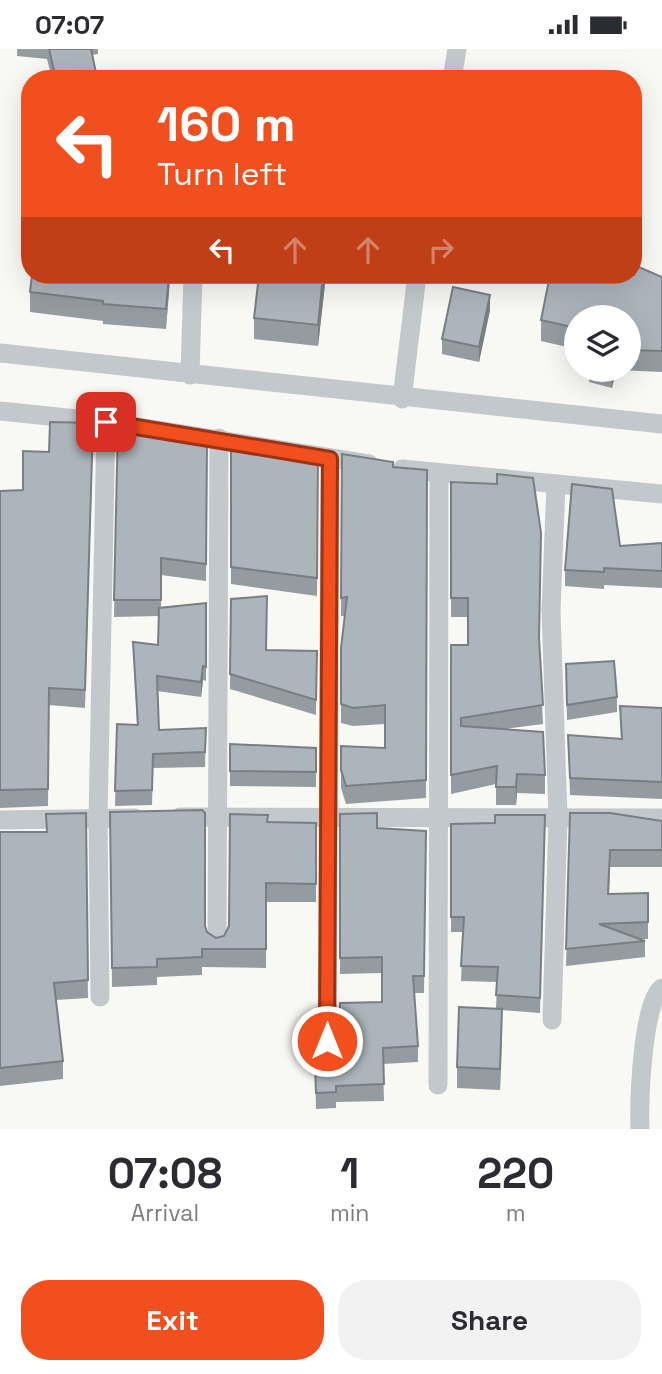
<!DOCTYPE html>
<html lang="en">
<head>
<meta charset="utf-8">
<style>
	:root { --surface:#fff; --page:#f2f2f3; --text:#2b2b33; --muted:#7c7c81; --accent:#f14f1d }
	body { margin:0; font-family:"Space Grotesk",sans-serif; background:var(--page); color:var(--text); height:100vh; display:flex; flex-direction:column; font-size:26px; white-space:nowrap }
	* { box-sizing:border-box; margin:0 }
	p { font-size:23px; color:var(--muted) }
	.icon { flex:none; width:38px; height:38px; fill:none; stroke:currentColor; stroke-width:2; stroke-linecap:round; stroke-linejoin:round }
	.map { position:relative; height:1080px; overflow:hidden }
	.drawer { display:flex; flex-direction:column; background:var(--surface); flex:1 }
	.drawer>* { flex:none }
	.hud { position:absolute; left:21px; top:21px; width:621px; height:214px; border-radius:28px; box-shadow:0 7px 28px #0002; background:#f14f1d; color:#fff; overflow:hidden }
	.tools { position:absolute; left:564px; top:256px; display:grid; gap:14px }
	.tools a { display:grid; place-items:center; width:77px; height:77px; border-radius:50%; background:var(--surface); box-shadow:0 7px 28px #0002; font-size:35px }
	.pin { position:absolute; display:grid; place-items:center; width:60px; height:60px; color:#fff; margin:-30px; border-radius:14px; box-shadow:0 4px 10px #0006 }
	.me { position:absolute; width:77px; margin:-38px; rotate:0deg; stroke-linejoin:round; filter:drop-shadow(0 0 5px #0008) }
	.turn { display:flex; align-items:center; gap:24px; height:147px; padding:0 21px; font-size:32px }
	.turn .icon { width:91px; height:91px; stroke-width:2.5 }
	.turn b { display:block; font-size:49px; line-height:60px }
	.lanes { display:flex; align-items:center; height:66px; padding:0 21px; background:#0003; justify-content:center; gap:35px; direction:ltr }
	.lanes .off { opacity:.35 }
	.eta { display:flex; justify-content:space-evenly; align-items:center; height:119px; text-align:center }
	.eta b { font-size:42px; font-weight:800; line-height:49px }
	.primary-button { display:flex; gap:14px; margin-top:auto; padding:14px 21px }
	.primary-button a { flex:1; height:80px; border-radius:28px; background:var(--accent); color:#fff; font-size:28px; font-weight:800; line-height:80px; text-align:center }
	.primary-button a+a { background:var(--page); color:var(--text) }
	.status { display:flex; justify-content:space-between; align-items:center; height:49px; padding:0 35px; background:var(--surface); direction:ltr }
	.status svg { height:19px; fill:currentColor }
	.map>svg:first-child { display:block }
</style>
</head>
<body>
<div class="status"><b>07:07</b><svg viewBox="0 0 49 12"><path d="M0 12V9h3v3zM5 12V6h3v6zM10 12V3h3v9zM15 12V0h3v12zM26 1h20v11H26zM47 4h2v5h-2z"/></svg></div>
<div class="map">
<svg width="662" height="1080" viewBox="0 0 662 1080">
	<rect width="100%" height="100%" fill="#f8f9f5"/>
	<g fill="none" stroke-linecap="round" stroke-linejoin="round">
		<!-- minor -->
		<g stroke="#c3c8cc" stroke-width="19">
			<polyline points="452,30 457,0"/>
			<polyline points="0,304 662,375"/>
			<polyline points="190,326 193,226"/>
			<polyline points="402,350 417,226"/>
			<polyline points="0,362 106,373 369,415"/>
			<polyline points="402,420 662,445"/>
			<polyline points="180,768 662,769"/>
			<polyline points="0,771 135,769"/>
			<polyline points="217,895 219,389"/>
			<polyline points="100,948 98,770 106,373"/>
			<polyline points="552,971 558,768 551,562 556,435"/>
			<polyline points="327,1020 330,409"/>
			<polyline points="438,1036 439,426"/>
			<path d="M640,1080C639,1054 642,953 662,939"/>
		</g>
	</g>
	<!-- wall -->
	<g fill="#949ca1">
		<polygon points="17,0 98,0 98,5 92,6 96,30 52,30 47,10 17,7"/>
		<polygon points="170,226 166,280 103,275 103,272 30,263 30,243"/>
		<polygon points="326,226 318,297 254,290 254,269"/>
		<polygon points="662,228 662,323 616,321 612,339 589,333 589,320 628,320 628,268 576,268 576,300 541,292 541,271"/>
		<polygon points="490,261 479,313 442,305 442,290"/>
		<polygon points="118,375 155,389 207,395 206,532 161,526 161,558 206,554 206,632 203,631 201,648 157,642 159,681 206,679 205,718 153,719 152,756 115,757 117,675 137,676 133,593 158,596 159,567 114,568"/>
		<polygon points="93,391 85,659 49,656 48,757 0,759 0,442 23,441 49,403"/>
		<polygon points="231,394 267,402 318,406 317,547 231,535"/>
		<polygon points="342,405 393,418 427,421 426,749 346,755 341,739 341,697 385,699 385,675 353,677 341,674 341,599 345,567 341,567"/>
		<polygon points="451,433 539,594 543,675 505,680 545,726 545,745 517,744 516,756 496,756 496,735 451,745 451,596 468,596 468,568 451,568"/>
		<polygon points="662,494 662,539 604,536 604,540 565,537 565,521 620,497"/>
		<polygon points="231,550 266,601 317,602 316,666 230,640"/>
		<polygon points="566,630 617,648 617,663 567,671"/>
		<polygon points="620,657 662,659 662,750 570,746 568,686 621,690"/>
		<polygon points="230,695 316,699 316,738 230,737"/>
		<polygon points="110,763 205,877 207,883 216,889 224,887 229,877 268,773 316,774 316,853 266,853 266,919 202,918 202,926 157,928 157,936 112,938"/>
		<polygon points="86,764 88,949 56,951 63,1012 63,1030 0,1037 0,783 46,783"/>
		<polygon points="570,764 662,772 662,818 610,818 609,845 648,844 648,890 641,890 645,892 645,908 566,917"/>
		<polygon points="340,765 377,779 426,782 424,944 414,944 418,997 418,1013 383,1015 384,1052 336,1053 336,1059 316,1060 315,1018 328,1018 382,953 382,924 340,925"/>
		<polygon points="545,766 540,964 502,961 500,1041 457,1039 457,1018 496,960 497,933 461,932 463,883 451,883 451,775 495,774"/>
	</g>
	<!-- shaded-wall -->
	<g fill="#787f83">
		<polygon points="96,24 96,30 77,30"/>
		<polygon points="169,226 170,226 170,230 166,280"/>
		<polygon points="323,226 326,226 318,297 318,276"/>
		<polygon points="490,246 490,261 479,313 479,298"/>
		<polygon points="612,320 616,320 612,339"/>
		<polygon points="203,617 203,631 201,648 201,633"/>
		<polygon points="517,725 517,744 516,756 516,738"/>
		<polygon points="502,960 502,981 500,1041 500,1020"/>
	</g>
	<!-- building -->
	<g fill="#acb5bb" stroke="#787f83" stroke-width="2">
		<polygon points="49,0 91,0 96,24 77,30 56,30"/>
		<polygon points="634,216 662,228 662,302 628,301 628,268 576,268 576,279 541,271 550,226 634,226"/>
		<polygon points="32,226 169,226 166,260 103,255 103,252 30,243"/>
		<polygon points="259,226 323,226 318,276 254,269"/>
		<polygon points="453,238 490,246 479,298 442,290"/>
		<polygon points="50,373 93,374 85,641 49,639 48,740 0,741 0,442 23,441 23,402 49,403"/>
		<polygon points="118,375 155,378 154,389 198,384 199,394 207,395 206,515 161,509 161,551 114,551"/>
		<polygon points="231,394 267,395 266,402 318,406 317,529 231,518"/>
		<polygon points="342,405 393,413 393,418 427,421 426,731 346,737 341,721 341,697 385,699 385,656 353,659 341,655 341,599 347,548 341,549"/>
		<polygon points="497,425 533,429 541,484 539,589 543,656 461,669 461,677 543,683 545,726 517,725 516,738 496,738 497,717 451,726 451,596 468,596 468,549 451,549 451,433 497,435"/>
		<polygon points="572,435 612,440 620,497 662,494 662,522 604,519 604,523 565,521"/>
		<polygon points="267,547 266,601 317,602 316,651 230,625 231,550"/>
		<polygon points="206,554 206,618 203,617 201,633 157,627 159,681 206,679 205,703 153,705 152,741 115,742 117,675 138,676 133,593 158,596 159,559"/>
		<polygon points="614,612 617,648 567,656 566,615"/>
		<polygon points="620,657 662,659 662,733 570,729 568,686 622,690"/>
		<polygon points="230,695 316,699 316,723 230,722"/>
		<polygon points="202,761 205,764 205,877 207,883 216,889 224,887 229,877 230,765 268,766 267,773 316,774 316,835 266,834 266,900 202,900 202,908 157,910 157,918 112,919 110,763"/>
		<polygon points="86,764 88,931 54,934 63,1012 0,1019 0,783 47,783 46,765"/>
		<polygon points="377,764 377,779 426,782 424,927 413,927 418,997 383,999 384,1035 336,1037 336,1043 316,1044 315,1018 328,1018 339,1004 340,954 382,953 382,908 340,909 340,765"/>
		<polygon points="570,764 610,764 662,772 662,801 610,801 608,845 648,844 648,873 599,875 645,892 566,900"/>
		<polygon points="495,766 545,766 540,949 496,946 498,918 461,917 464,868 451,868 451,775 495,774"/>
		<polygon points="459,958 502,960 500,1020 457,1018"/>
	</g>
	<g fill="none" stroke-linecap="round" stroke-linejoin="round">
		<!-- route casing -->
		<g stroke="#9d3313" stroke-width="18">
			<polyline id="route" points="106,373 330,410 327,992"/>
		</g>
		<!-- route -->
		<use href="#route" stroke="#f14f1d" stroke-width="12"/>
	</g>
</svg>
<div class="tools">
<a><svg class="icon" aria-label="layers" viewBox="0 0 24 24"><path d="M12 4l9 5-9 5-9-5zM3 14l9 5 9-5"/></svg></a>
</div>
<div class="pin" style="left:106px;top:373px;background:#d93025"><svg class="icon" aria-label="arrive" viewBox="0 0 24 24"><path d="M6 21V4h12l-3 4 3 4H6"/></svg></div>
<svg class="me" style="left:327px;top:992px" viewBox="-20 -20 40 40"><circle r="17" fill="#f14f1d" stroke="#fff" stroke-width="3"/><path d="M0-11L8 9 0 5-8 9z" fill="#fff"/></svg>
<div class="hud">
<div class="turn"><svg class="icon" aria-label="left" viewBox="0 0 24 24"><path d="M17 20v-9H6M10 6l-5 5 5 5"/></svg><div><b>160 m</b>Turn left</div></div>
<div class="lanes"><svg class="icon" aria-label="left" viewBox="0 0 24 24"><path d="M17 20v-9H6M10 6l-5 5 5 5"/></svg><svg class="icon off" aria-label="ahead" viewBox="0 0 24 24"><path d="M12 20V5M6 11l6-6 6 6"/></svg><svg class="icon off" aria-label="ahead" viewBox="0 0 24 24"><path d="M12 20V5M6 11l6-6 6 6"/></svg><svg class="icon off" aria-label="right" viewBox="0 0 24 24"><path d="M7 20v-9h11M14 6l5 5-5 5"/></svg></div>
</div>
</div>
<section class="drawer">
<div class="eta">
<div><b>07:08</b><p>Arrival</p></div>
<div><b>1</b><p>min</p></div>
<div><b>220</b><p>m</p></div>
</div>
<div class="primary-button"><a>Exit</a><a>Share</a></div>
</section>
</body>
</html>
